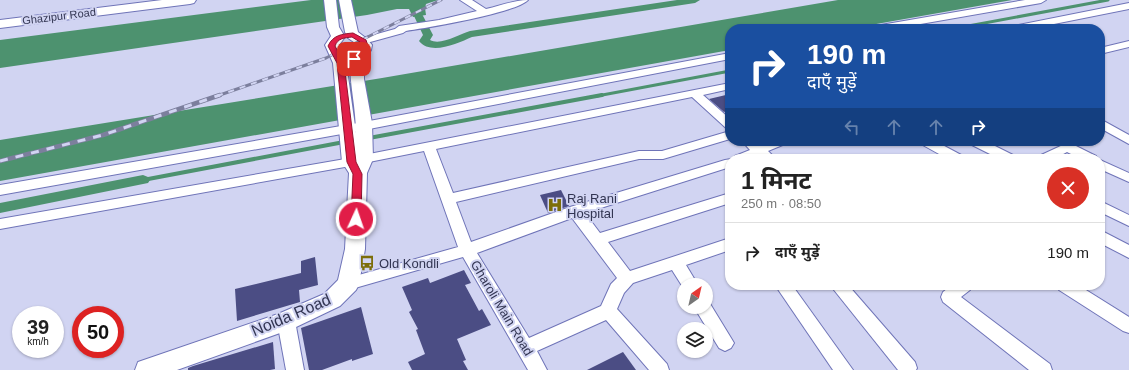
<!DOCTYPE html>
<html lang="hi">
<head>
<meta charset="utf-8">
<style>
	:root { --surface:#fff; --page:#f6f6f6; --text:#222; --muted:#767676; --line:#e0e0e0 }
	body { margin:0; font-family:Helvetica,"Noto Sans Devanagari",sans-serif; background:var(--page); color:var(--text); height:100vh; display:flex; flex-direction:column; font-size:15px; white-space:nowrap }
	* { box-sizing:border-box; margin:0 }
	p { font-size:13px; color:var(--muted) }
	.icon { flex:none; width:22px; height:22px; fill:none; stroke:currentColor; stroke-width:2; stroke-linecap:round; stroke-linejoin:round }
	.map { position:relative; flex:1; overflow:hidden }
	.sheet { position:absolute; left:725px; top:154px; width:380px; height:136px; display:flex; flex-direction:column; background:var(--surface); border-radius:16px; box-shadow:0 1px 3px #0004 }
	.sheet>* { flex:none }
	.hud { position:absolute; left:725px; top:24px; width:380px; height:122px; border-radius:16px; box-shadow:0 1px 3px #0004; background:#1a4fa0; color:#fff; overflow:hidden }
	.needle { width:26px; rotate:34deg }
	.controls { position:absolute; left:677px; top:278px; display:grid; gap:8px }
	.controls a { display:grid; place-items:center; width:36px; height:36px; border-radius:50%; background:var(--surface); box-shadow:0 1px 3px #0004; font-size:20px }
	.speed { position:absolute; left:12px; top:306px; display:flex; gap:8px; font-size:20px; font-weight:700; text-align:center }
	.speed>* { display:grid; place-content:center; width:52px; height:52px; border-radius:50%; background:var(--surface); box-shadow:0 1px 3px #0004; line-height:1 }
	.speed small { font-size:10px; font-weight:400 }
	.speed .limit { border:6px solid #d22; background:#fff; color:#111 }
	.pin { position:absolute; display:grid; place-items:center; width:34px; height:34px; color:#fff; margin:-17px; border-radius:8px; box-shadow:0 2px 6px #0006 }
	.me { position:absolute; width:44px; margin:-22px; rotate:3deg; stroke-linejoin:round; filter:drop-shadow(0 0 3px #0008) }
	.turn { display:flex; align-items:center; gap:14px; height:84px; padding:0 16px; font-size:18px }
	.turn .icon { width:52px; height:52px; stroke-width:2.5 }
	.turn b { display:block; font-size:28px; line-height:34px }
	.lanes { display:flex; align-items:center; height:38px; padding:0 16px; background:#0003; justify-content:center; gap:20px; direction:ltr }
	.lanes .off { opacity:.35 }
	.round { display:grid; place-items:center; flex:none; width:42px; height:42px; border-radius:21px; background:var(--page) }
	.head { display:flex; align-items:center; justify-content:space-between; height:68px; padding:0 16px }
	h1 { font-size:24px; font-weight:700; line-height:30px }
	ul { padding:0; list-style:none }
	li { display:flex; align-items:center; gap:12px; height:60px; padding:0 16px; border-top:1px solid var(--line) }
	li div { flex:1 }
	li b { display:block; font-size:15px }
	li em { font-style:normal }
	.map>svg:first-child { display:block }
</style>
</head>
<body>
<div class="map">
<svg width="1129" height="370" viewBox="0 0 1129 370">
	<rect width="100%" height="100%" fill="#d1d4f2"/>
	<!-- water -->
	<g fill="#4d926f">
		<polygon points="311,0 438,0 426,4 425,8 426,15 413,17 409,9 397,9 367,15 0,68 0,40"/>
		<polygon points="838,0 1012,0 848,29 730,29 730,50 0,181 0,140 382,78"/>
	</g>
	<g fill="none" stroke-linecap="round" stroke-linejoin="round">
		<!-- stream-far1 -->
		<g stroke="#4d926f" stroke-width="3">
			<polyline points="952,29 1108,0"/>
			<polyline points="597,96 730,71"/>
		</g>
		<!-- stream -->
		<g stroke="#4d926f" stroke-width="4">
			<polyline points="369,138 602,95"/>
			<polyline points="143,180 344,142"/>
		</g>
		<!-- canal -->
		<g fill="#4d926f" fill-rule="evenodd">
			<path d="M677,0H700L695,3L472,37C458,43 431,56 419,41L423,35L414,16L416,14H422L433,35L430,40C441,46 459,34 470,31Z"/>
			<polygon points="143,175 148,177 150,180 148,183 0,213 0,203"/>
		</g>
	</g>
	<!-- building -->
	<g fill="#4b4d84">
		<polygon points="730,94 730,110 724,112 709,99"/>
		<polygon points="561,190 569,206 548,213 540,195"/>
		<polygon points="315,257 318,285 299,290 300,302 237,321 235,289 301,273 301,261"/>
		<polygon points="464,270 471,283 465,285 479,311 482,309 491,325 457,339 466,360 463,361 468,370 412,370 408,362 425,354 416,330 418,329 409,312 412,310 402,287 428,278 430,283"/>
		<polygon points="361,307 373,354 352,361 352,359 322,370 309,370 301,328"/>
		<polygon points="273,342 275,369 270,370 188,370 188,368 193,366"/>
		<polygon points="623,352 636,370 587,370"/>
	</g>
	<g fill="none" stroke-linecap="round" stroke-linejoin="round">
		<!-- minor casing -->
		<g stroke="#6f74b8" stroke-width="2">
			<g id="minor">
				<path d="M460,0H472L486,9C501,6 513,0 528,0C516,13 427,28 406,31L403,33L363,44L358,41L359,39L395,29L399,26L439,20L477,11Z"/>
				<polygon points="1025,0 1046,0 1041,3 892,29 870,29 875,26"/>
				<polygon points="1129,3 1129,9 1029,29 1009,29 1014,26"/>
				<polygon points="1129,41 1129,47 1100,54 1100,48"/>
				<polygon points="730,53 730,59 364,130 0,195 0,185 364,122"/>
				<path d="M730,83V89L703,95L730,119V129L726,128L692,97L436,149L453,193L639,151H662L730,131V139L663,159H639L456,202L471,242L570,207L725,160L731,159L730,167L585,213L600,233L730,193V203L608,242L630,271L730,238V250L686,265L698,285H684V289L672,270L633,283L624,293L617,309L667,364L669,370H649L606,320L537,351L547,370H528L463,257L348,290L342,289L340,284L342,279L348,278L458,247L424,151L364,163L359,162L357,159L359,156ZM572,218L617,278L611,284L601,306L529,338L477,253Z"/>
				<polygon points="1100,119 1129,135 1129,144 1100,128"/>
				<polygon points="742,141 756,141 760,145 769,141 786,141 785,144 768,151 776,159 761,159 758,156 751,159 733,159 735,156 750,150"/>
				<polygon points="920,141 935,141 963,156 965,159 948,159 921,144"/>
				<polygon points="969,141 985,141 1015,156 1017,159 1000,159 970,144"/>
				<polygon points="1065,144 1076,146 1096,156 1098,159 1081,159 1067,152 1054,159 1037,159 1039,156"/>
				<polygon points="351,158 356,159 358,162 356,165 0,229 0,219"/>
				<polygon points="1100,160 1129,173 1129,182 1100,169"/>
				<polygon points="1100,201 1129,215 1129,226 1100,212"/>
				<polygon points="1100,230 1129,245 1129,258 1100,243"/>
				<polygon points="775,285 792,285 853,370 833,370"/>
				<polygon points="830,285 848,285 915,362 917,368 916,370 898,370"/>
				<polygon points="952,285 972,285 970,290 961,297 1050,364 1052,370 1029,370 943,302 941,297 943,292"/>
				<polygon points="1057,285 1078,285 1129,317 1129,333 1123,331 1059,290"/>
				<polygon points="706,301 709,302 731,338 734,343 731,348 725,351 719,348 697,312 694,307 706,307"/>
				<polygon points="286,314 292,316 295,321 304,370 286,370 277,321 280,316"/>
			</g>
		</g>
		<!-- major casing -->
		<g stroke="#6f74b8" stroke-width="2">
			<g id="major">
				<polygon points="162,0 196,0 194,3 190,4 0,28 0,20"/>
				<path d="M324,0H336L339,27L345,37L339,45L345,58L357,52L358,45L348,38L345,32L339,0H351L358,32L367,39L372,45L371,50L364,62V79L372,123L373,159L367,173L365,249L359,284L356,290L340,306L294,328L177,370H135L138,362L278,314L324,294L338,280L345,249L349,173L342,162L333,63L325,45L331,36L327,27ZM346,62L350,63C350,86 356,109 356,133Z"/>
			</g>
		</g>
		<!-- minor -->
		<use href="#minor" fill="#fff" fill-rule="evenodd"/>
		<!-- major -->
		<use href="#major" fill="#fff" fill-rule="evenodd"/>
		<!-- rail-far1 casing -->
		<g stroke="#7c7f9d" stroke-width="3">
			<polyline id="rail-far1" points="217,96 326,58 441,0"/>
		</g>
		<!-- rail casing -->
		<g stroke="#7c7f9d" stroke-width="4.5">
			<polyline id="rail" points="0,161 103,135 220,95"/>
		</g>
		<!-- rail-far1 -->
		<use href="#rail-far1" stroke="#d1d4f2" stroke-width="2" stroke-dasharray="6" stroke-linecap="butt"/>
		<!-- rail -->
		<use href="#rail" stroke="#d1d4f2" stroke-width="3" stroke-dasharray="8" stroke-linecap="butt"/>
	</g>
	<!-- route -->
	<path fill="#e11d48" stroke="#92132f" d="M353,33L366,40L369,49L363,57L354,61L351,59L358,55L362,49L360,42L352,37C344,38 338,38 335,46L344,63L356,162L362,174L361,219L356,222L351,219L353,174L347,162L337,63L328,46C333,35 342,34 353,33Z"/>
	<!-- icons -->
	<defs>
		<g id="hospital-bare" transform="scale(1.2)"><path d="M-5-5h3v3.5h4V-5h3V5h-3V1.5h-4V5h-3Z" fill="#7c6e0a" stroke="#d1d4f2" stroke-width="2.5" paint-order="stroke"/></g>
		<g id="bus-bare" transform="scale(1.2)"><path d="M-5-6H5V4H4V6H2V4H-2V6H-4V4H-5ZM-3.5-4V0h7V-4ZM-3.5 1.2v1.5H-2V1.2ZM2 1.2v1.5H3.5V1.2Z" fill="#7c6e0a" stroke="#d1d4f2" stroke-width="2.5" paint-order="stroke"/></g>
	</defs>
	<g fill-rule="evenodd">
		<use href="#hospital-bare" x="555" y="205"/>
		<use href="#bus-bare" x="367" y="263"/>
	</g>
	<g text-anchor="middle" dominant-baseline="central" stroke-width="4" stroke-linejoin="round" paint-order="stroke">
		<!-- far-street labels -->
		<g font-size="11" fill="#323552" stroke="#d1d4f2">
			<text transform="translate(59 16) rotate(-7)">Ghazipur Road</text>
		</g>
		<!-- poi labels -->
		<g font-size="13" fill="#323552" stroke="#d1d4f2" text-anchor="start">
			<text x="567" y="198">Raj Rani<tspan x="567" dy="15">Hospital</tspan></text>
			<text x="379" y="263">Old Kondli</text>
		</g>
		<!-- street labels -->
		<g font-size="13" fill="#323552" stroke="#d1d4f2">
			<text transform="translate(502 308) rotate(59)">Gharoli Main Road</text>
		</g>
		<!-- near-street labels -->
		<g font-size="16" fill="#323552" stroke="#d1d4f2">
			<text transform="translate(291 315) rotate(-23)">Noida Road</text>
		</g>
	</g>
</svg>
<div class="controls">
<a><svg class="needle" viewBox="-14 -14 28 28"><path d="M0-13l5 13h-10z" fill="#e53935"/><path d="M0 13l5-13h-10z" fill="#767676"/></svg></a>
<a><svg class="icon" aria-label="layers" viewBox="0 0 24 24"><path d="M12 4l9 5-9 5-9-5zM3 14l9 5 9-5"/></svg></a>
</div>
<div class="speed"><div>39<small>km/h</small></div><div class="limit">50</div></div>
<div class="pin" style="left:354px;top:59px;background:#d93025"><svg class="icon" aria-label="arrive" viewBox="0 0 24 24"><path d="M6 21V4h12l-3 4 3 4H6"/></svg></div>
<svg class="me" style="left:356px;top:219px" viewBox="-20 -20 40 40"><circle r="17" fill="#e11d48" stroke="#fff" stroke-width="3"/><path d="M0-11L8 9 0 5-8 9z" fill="#fff"/></svg>
<div class="hud">
<div class="turn"><svg class="icon" aria-label="right" viewBox="0 0 24 24"><path d="M7 20v-9h11M14 6l5 5-5 5"/></svg><div><b>190 m</b>दाएँ मुड़ें</div></div>
<div class="lanes"><svg class="icon off" aria-label="left" viewBox="0 0 24 24"><path d="M17 20v-9H6M10 6l-5 5 5 5"/></svg><svg class="icon off" aria-label="ahead" viewBox="0 0 24 24"><path d="M12 20V5M6 11l6-6 6 6"/></svg><svg class="icon off" aria-label="ahead" viewBox="0 0 24 24"><path d="M12 20V5M6 11l6-6 6 6"/></svg><svg class="icon" aria-label="right" viewBox="0 0 24 24"><path d="M7 20v-9h11M14 6l5 5-5 5"/></svg></div>
</div>
<section class="sheet">
<div class="head"><div><h1>1 मिनट</h1><p>250 m · 08:50</p></div><a class="round" style="background:#d93025;color:#fff"><svg class="icon" aria-label="close" viewBox="0 0 24 24"><path d="M6 6l12 12M18 6L6 18"/></svg></a></div>
<ul>
<li><svg class="icon" aria-label="right" viewBox="0 0 24 24"><path d="M7 20v-9h11M14 6l5 5-5 5"/></svg><div><b>दाएँ मुड़ें</b></div><em>190 m</em></li>
</ul>
</section>
</div>
</body>
</html>
